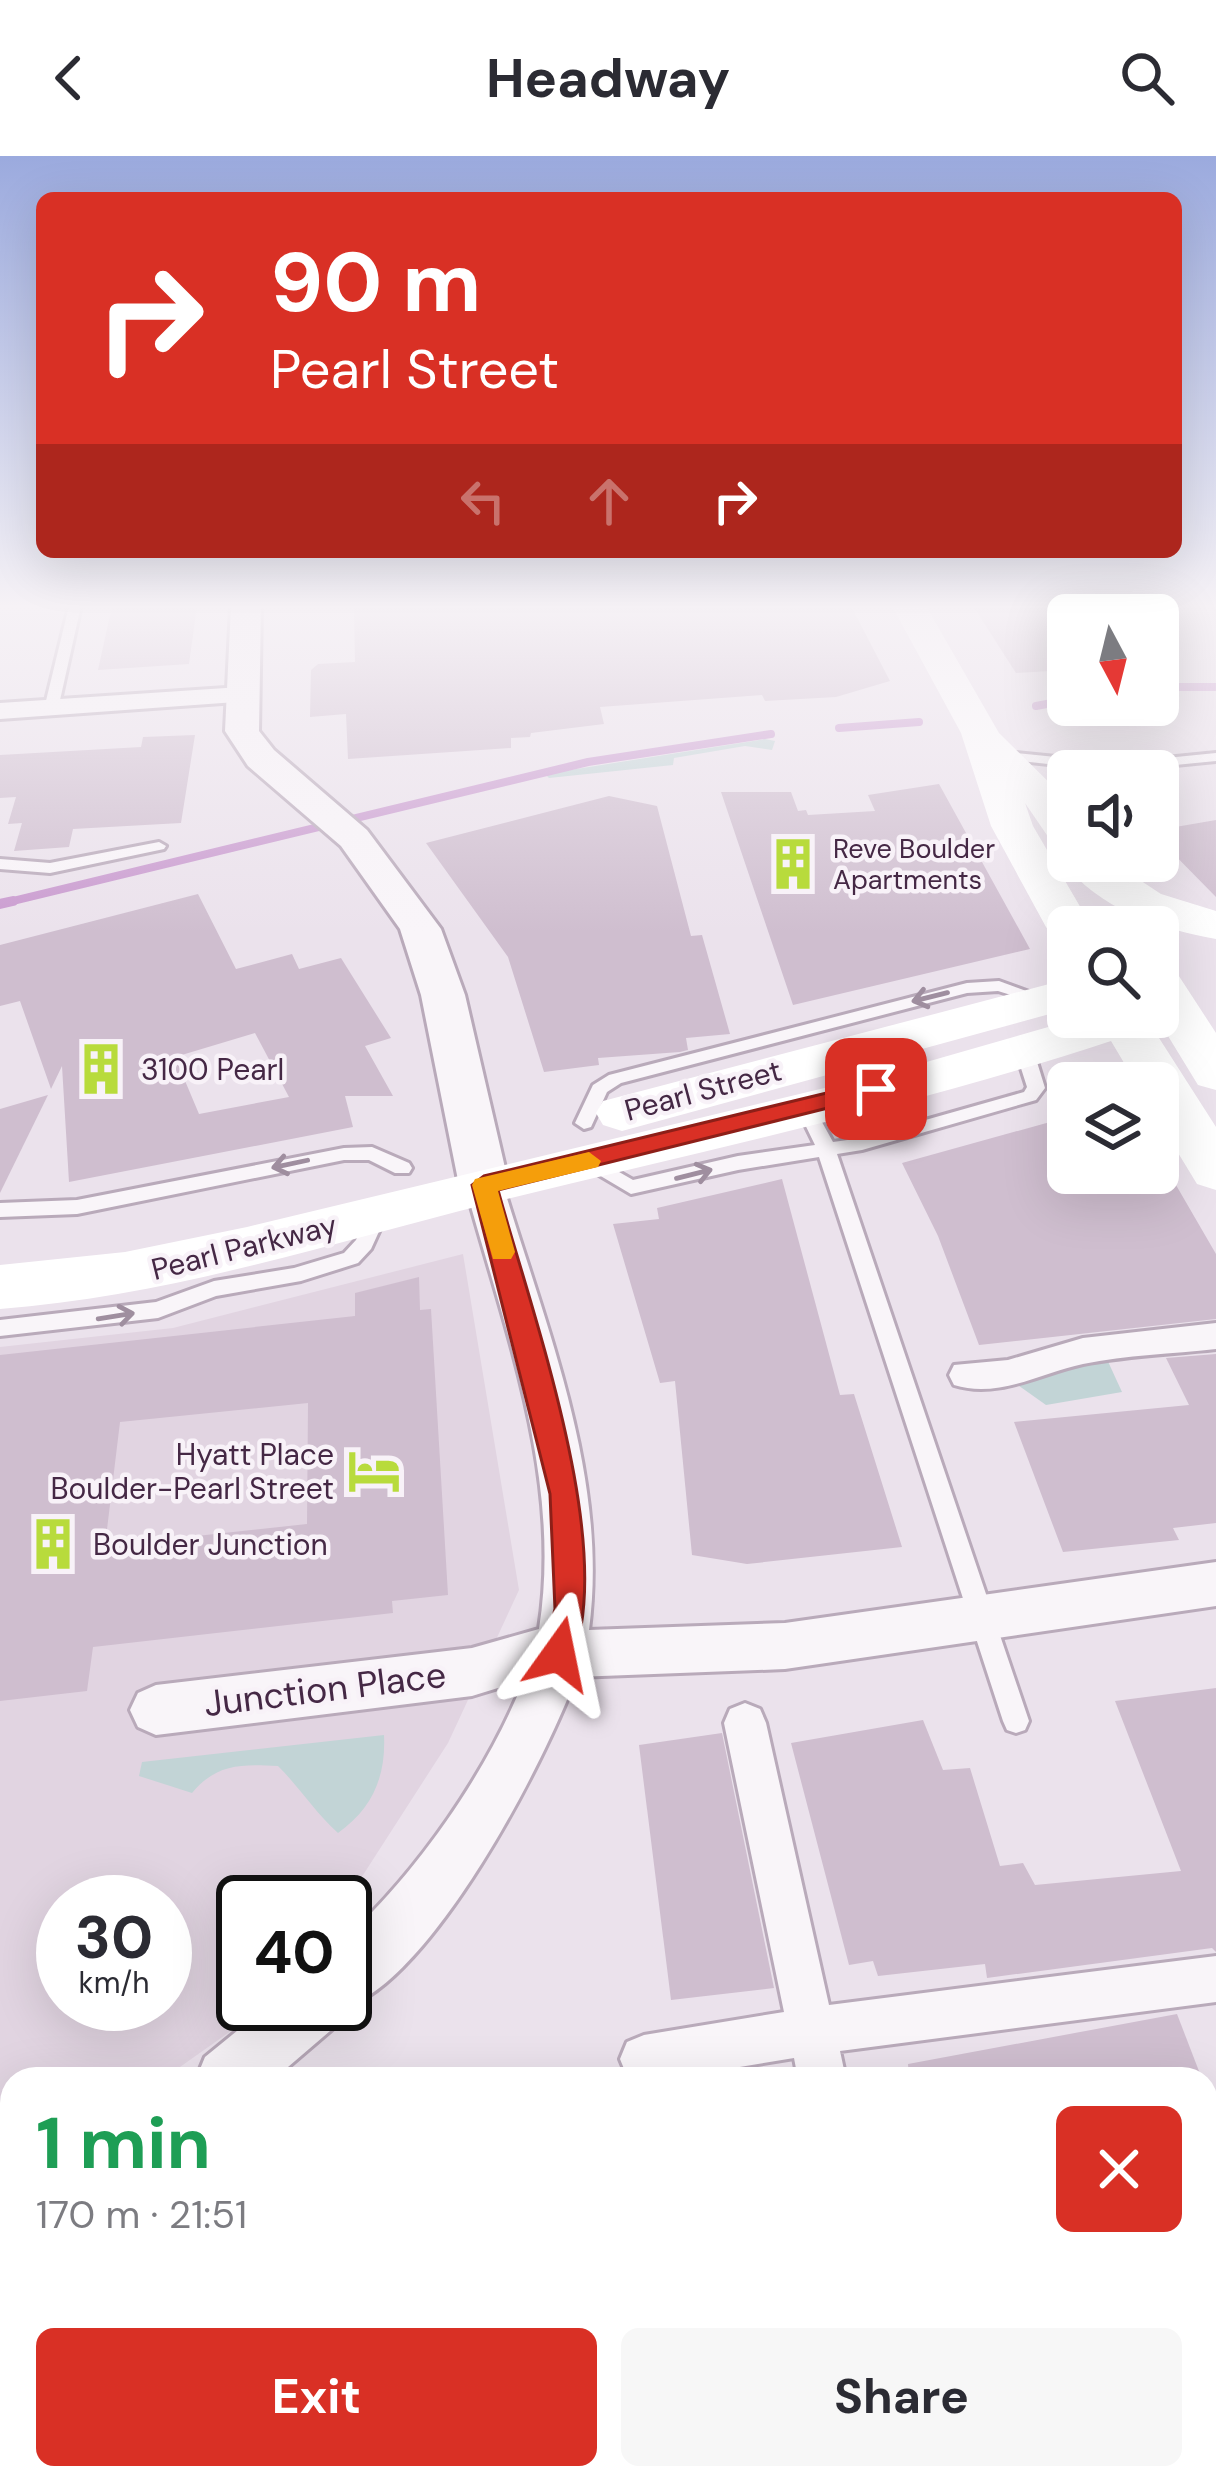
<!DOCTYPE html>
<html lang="en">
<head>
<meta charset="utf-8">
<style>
	:root { --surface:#fff; --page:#f7f7f7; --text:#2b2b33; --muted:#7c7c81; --accent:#d93025 }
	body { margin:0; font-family:"DM Sans",sans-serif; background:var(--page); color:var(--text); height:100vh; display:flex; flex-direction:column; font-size:45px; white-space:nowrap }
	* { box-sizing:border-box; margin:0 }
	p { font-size:39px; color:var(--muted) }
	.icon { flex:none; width:66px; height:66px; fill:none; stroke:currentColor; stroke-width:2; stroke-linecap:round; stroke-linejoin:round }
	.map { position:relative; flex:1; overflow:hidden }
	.sheet { position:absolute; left:0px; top:1911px; width:1218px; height:423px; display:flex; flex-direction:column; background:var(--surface); border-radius:36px 36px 0 0; box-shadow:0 12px 48px #0002 }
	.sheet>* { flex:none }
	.top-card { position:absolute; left:36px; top:36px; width:1146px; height:366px; border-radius:18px; box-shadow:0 12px 48px #0002; background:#d93025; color:#fff; overflow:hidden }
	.needle { width:78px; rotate:173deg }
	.controls { position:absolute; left:1047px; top:438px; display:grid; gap:24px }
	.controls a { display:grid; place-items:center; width:132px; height:132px; border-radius:18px; background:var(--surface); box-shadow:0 12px 48px #0002; font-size:60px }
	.speed { position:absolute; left:36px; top:1719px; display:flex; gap:24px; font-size:60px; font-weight:700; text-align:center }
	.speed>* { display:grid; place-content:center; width:156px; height:156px; border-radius:50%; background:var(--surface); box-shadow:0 12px 48px #0002; line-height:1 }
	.speed small { font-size:30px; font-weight:400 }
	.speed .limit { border:6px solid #111; border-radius:18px; background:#fff; color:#111 }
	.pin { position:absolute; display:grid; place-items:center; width:102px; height:102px; color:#fff; margin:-51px; border-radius:24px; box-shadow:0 6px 18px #0006 }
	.me { position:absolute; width:132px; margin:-66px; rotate:12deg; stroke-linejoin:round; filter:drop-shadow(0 0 9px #0008) }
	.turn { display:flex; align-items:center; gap:42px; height:252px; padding:0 36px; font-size:54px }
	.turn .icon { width:156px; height:156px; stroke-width:2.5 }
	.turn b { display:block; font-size:84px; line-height:102px }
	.lanes { display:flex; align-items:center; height:114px; padding:0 36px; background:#0003; justify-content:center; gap:60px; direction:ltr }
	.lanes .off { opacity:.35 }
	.round { display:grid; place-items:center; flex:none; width:126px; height:126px; border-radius:18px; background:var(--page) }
	.head { display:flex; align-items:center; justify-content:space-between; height:204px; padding:0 36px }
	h1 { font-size:72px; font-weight:700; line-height:90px; color:#1e9e55 }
	.primary-button { display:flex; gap:24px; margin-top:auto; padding:24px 36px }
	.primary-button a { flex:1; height:138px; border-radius:18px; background:var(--accent); color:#fff; font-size:48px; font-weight:700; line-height:138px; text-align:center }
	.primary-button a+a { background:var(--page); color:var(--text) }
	header { display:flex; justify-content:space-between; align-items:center; height:156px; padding:0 36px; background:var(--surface); font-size:54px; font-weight:700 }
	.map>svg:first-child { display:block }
</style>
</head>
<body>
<header><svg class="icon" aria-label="back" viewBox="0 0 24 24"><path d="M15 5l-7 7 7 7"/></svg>Headway<svg class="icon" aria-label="search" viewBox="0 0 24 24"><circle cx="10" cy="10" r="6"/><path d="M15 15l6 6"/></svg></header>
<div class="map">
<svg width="1216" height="2332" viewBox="0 0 1216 2332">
	<rect width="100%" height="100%" fill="#ebe2ec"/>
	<!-- built -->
	<path fill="#e1d4e1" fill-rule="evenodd" d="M463,1098L519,1434L448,1587L345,1747L243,1746V1848H269L163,1923H12V2049L0,2058V1191L173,1172ZM63,1746H165V1848H63Z"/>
	<!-- green -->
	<g fill="#c2d4d6">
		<polygon points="765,583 775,585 772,594 745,590 674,602 673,609 549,622 545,618"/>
		<polygon points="1105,1199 1122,1236 1046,1249 1012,1225"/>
		<path d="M384,1579C386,1620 373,1652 338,1677C313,1654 301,1633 278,1610C242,1608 217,1607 192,1637L139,1620L142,1606Z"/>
	</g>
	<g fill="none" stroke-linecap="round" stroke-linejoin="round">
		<!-- stream-far2 -->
		<g stroke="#c99acf" stroke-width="8">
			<polyline points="1158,531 1216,531"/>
			<polyline points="1036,550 1068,544"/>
			<polyline points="839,572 919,566"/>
			<polyline points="0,748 588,606 771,578"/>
		</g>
		<!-- stream-far1 -->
		<polyline stroke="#c99acf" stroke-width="10" points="0,748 13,745"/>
		<!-- stream -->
		<g stroke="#c99acf" stroke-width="18">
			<polyline points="1206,2300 1216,2299"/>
			<polyline points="0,2303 12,2301"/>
			<polyline points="523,2322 545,2332"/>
			<polyline points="1029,2332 1085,2322"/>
		</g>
	</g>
	<!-- building -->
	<g fill="#cfbecf" fill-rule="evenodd">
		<polygon points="112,450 197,450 189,508 98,514"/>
		<polygon points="354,450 851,450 890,525 836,541 765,545 762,539 600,551 604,568 531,577 530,581 511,582 511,592 348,603 346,558 310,561 311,514 318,508 355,506"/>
		<polygon points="973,450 1068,450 1068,514 1016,517"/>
		<polygon points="195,579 181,667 73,673 69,691 14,695 22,667 8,668 16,641 0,642 0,599 141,591 143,581"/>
		<polygon points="939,628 1030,793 793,849 721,636 791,636 798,655 806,654 808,659 875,655 868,639"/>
		<polygon points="609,640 657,650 691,780 702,779 730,878 686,882 688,894 680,896 598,902 599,909 544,916 508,801 426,687"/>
		<polygon points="1216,664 1216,741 1158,682 1158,674"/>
		<path d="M198,738L236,813L292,798L299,813L341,802L391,882L365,890L393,940H345L353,971L69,1026L62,910L51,933L20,845L0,850V789ZM255,877L289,941L199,958L175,901Z"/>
		<polygon points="48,939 0,1037 0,953"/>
		<polygon points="1068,961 1068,1017 1169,1017 1216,1098 1216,1163 979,1189 938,1080 902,1007"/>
		<polygon points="782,1023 840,1239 854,1238 902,1391 747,1408 692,1399 675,1225 660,1227 613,1068 659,1063 657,1052"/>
		<path d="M419,1121L420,1154L431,1153L448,1439L392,1445L393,1457L93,1491L87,1535L0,1545V1199L355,1160V1137ZM308,1247L307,1368L105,1390L120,1266Z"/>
		<polygon points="1216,1198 1216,1367 1173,1372 1179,1384 1063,1396 1014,1266 1189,1249 1166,1202"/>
		<polygon points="1216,1532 1216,1796 1212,1792 987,1822 985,1808 878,1820 873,1805 849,1809 791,1587 923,1564 943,1614 970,1612 1000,1710 1023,1707 1035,1729 1181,1715 1115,1545"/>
		<polygon points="722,1577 774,1832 671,1844 639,1589"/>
		<polygon points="1177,1858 1202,1923 909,1923 908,1908"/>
	</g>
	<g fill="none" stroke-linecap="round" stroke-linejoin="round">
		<!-- service casing -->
		<g stroke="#b9aaba" stroke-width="6">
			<g id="service">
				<polygon points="69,450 81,450 58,553 51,557 44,553"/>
				<polygon points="1006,596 1116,607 1216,597 1216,605 1114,615 1001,603 1001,597"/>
				<polygon points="1068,628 1064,658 1052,661 1054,639"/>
				<polygon points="159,686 166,690 164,693 50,717 0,713 0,703 50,707"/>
				<polygon points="999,825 1051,844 1043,849 998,835 967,837 621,927 607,936 591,971 584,973 575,967 593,929 609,919 967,827"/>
				<polygon points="1028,900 1037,906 1045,932 1036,944 862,994 837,998 1029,1565 1025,1574 1016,1577 1007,1574 1003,1565 819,1001 738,1014 631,1038 577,1006 586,999 593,1001 633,1024 738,1000 815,989 797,952 806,946 812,948 833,986 862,982 1024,936 1027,931 1019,906"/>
				<polygon points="372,991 409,1007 412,1012 409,1017 395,1017 369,1004 344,1004 77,1058 0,1061 0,1047 77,1044 344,992"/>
				<polygon points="377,1051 387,1058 371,1093 358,1107 301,1125 216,1140 158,1162 0,1180 0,1164 156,1146 214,1125 294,1112 344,1097 356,1084 370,1053"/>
			</g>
		</g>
		<!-- pedestrian casing -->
		<g stroke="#b9aaba" stroke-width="6">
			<g id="pedestrian">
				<path d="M1216,1167V1193C1172,1198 1127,1199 1083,1208C1041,1217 998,1243 954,1229L949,1219L954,1209L1008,1204L1083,1182Z"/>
				<polygon points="745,1547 760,1553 766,1567 829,1849 1216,1800 1216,1846 840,1895 846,1923 798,1923 794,1902 667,1923 627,1920 620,1903 627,1886 644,1879 784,1856 724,1567 730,1553"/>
			</g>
		</g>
		<!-- minor casing -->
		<g stroke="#b9aaba" stroke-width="6">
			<g id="minor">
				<polygon points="241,531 250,533 254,539 250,545 0,563 0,547"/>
				<path d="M484,1015L498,1019L503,1029C546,1172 609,1322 589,1474L785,1467L1216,1406V1450L785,1513L576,1521C545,1606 432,1824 344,1852L337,1869L274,1923H196L205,1901L270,1848H345V1783C419,1714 486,1618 524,1524L472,1540L156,1579L138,1571L130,1554L138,1537L156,1529L472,1492L539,1473C563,1322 504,1172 465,1029L470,1019Z"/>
				<polygon points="12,2069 12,2141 0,2146 0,2074"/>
			</g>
		</g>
		<!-- tertiary casing -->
		<g stroke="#b9aaba" stroke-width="6">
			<polygon id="tertiary" points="231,450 261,450 259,575 274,594 367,674 441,773 465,839 509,1029 502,1041 484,1046 466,1041 459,1029 421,839 400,773 341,690 248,610 225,575"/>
		</g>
		<!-- service -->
		<use href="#service" fill="#f9f5f9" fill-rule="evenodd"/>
		<!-- pedestrian -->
		<use href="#pedestrian" fill="#f9f5f9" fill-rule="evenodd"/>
		<!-- minor -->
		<use href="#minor" fill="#f9f5f9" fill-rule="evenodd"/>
		<!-- tertiary -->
		<use href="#tertiary" fill="#f9f5f9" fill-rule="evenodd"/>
		<!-- secondary -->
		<g fill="#fff" fill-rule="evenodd">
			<polygon points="892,450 926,450 999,577 1068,645 1068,692 1053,688 1025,647 1033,670 1092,771 1068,771 1068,784 1053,781 1046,771 991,670 961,577"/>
			<path d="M1068,698V705H1111L1161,738L1216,755V783C1161,773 1097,753 1063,705Z"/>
			<path d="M1158,810L1175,814L1216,877V934L1198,929L1157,862L1152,871L1216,971V1034L1197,1028L1158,964V927H1136L1111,885C907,952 696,996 487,1048C325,1089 168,1140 0,1153V1109L125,1096L247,1071L895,915L1083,861H1158Z"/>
			<polygon points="1068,823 1068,853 622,975 603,969 596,957 603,945"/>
		</g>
	</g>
	<!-- one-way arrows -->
	<defs><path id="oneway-shaft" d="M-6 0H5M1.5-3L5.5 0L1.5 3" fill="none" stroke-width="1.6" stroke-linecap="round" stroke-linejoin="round" transform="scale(3)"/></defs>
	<g stroke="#9f8e9f">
		<use href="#oneway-shaft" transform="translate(930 841) rotate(166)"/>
		<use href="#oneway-shaft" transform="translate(290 1008) rotate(168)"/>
		<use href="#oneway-shaft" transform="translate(694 1018) rotate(-14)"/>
		<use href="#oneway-shaft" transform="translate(116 1160) rotate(-9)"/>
	</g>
	<!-- sky -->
	<linearGradient id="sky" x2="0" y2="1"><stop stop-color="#9baade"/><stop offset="0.58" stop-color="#f6f2f6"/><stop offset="1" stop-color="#f6f2f6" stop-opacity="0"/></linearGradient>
	<rect width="1216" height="777" fill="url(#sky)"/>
	<!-- route -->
	<path fill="#d93025" stroke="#8d1f18" stroke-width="3" d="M876,925L884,928V938L498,1034C530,1152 620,1397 570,1508L559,1513L547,1508L543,1498L555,1453L550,1338L472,1029L484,1020Z"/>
	<!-- slow -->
	<polygon fill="#f59e0b" points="589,996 601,1005 598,1011 498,1035 515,1096 511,1103 493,1103 472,1029 475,1023"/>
	<!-- icons -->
	<defs>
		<g id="building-bare" transform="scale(4.14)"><path d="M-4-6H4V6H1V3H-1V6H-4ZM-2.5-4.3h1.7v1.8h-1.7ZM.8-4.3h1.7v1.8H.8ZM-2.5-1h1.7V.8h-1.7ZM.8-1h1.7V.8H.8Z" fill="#b8db3c" stroke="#f8f2f8" stroke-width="2.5" paint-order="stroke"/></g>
		<g id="hotel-bare" transform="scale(4.14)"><path d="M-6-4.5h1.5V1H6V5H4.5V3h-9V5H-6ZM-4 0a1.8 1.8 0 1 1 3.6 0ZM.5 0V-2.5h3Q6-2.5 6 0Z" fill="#b8db3c" stroke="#f8f2f8" stroke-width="2.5" paint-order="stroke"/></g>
	</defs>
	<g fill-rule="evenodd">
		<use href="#building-bare" x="793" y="708"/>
		<use href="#building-bare" x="101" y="913"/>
		<use href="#hotel-bare" x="374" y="1315"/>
		<use href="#building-bare" x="53" y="1388"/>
	</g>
	<g text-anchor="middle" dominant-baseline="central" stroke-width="9" stroke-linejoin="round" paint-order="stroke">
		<!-- far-poi labels -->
		<g font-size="27" fill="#452845" stroke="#f8f2f8" text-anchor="start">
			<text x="833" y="692">Reve Boulder<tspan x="833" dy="31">Apartments</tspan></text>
		</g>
		<!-- poi labels -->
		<g font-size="30" fill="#452845" stroke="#f8f2f8" text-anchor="start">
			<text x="141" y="913">3100 Pearl</text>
			<text x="334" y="1298" text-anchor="end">Hyatt Place<tspan x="334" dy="34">Boulder-Pearl Street</tspan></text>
			<text x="93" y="1388">Boulder Junction</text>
		</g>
		<!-- street labels -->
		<g font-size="30" fill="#452845" stroke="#f8f2f8">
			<text transform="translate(703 934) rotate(-15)">Pearl Street</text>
			<text transform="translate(244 1091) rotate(-14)">Pearl Parkway</text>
		</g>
		<!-- near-street labels -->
		<g font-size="36" fill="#452845" stroke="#f8f2f8">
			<text transform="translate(325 1533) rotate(-7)">Junction Place</text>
		</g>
	</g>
</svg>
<div class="controls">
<a><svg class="needle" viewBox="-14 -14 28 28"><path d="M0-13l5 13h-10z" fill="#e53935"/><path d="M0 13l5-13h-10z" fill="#7c7c81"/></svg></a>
<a><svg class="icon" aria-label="sound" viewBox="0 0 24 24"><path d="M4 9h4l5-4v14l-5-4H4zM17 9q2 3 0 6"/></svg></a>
<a><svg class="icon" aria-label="search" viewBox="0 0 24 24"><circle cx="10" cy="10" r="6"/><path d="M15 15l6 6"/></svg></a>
<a><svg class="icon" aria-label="layers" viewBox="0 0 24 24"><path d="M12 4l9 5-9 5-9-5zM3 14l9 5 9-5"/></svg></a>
</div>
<div class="speed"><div>30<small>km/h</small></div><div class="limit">40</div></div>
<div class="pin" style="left:876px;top:933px;background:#d93025"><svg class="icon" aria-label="arrive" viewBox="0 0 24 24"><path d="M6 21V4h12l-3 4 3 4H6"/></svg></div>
<svg class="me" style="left:559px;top:1498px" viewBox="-20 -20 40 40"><path d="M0-17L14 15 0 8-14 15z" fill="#d93025" stroke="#fff" stroke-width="4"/></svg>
<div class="top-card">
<div class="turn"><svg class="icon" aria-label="right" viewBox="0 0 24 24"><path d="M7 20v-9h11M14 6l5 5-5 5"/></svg><div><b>90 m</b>Pearl Street</div></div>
<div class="lanes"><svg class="icon off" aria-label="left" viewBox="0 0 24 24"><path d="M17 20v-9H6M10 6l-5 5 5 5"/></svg><svg class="icon off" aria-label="ahead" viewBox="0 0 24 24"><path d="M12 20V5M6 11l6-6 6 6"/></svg><svg class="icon" aria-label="right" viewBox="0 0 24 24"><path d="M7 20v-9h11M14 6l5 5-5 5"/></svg></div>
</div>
<section class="sheet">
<div class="head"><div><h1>1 min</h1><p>170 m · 21:51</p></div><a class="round" style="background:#d93025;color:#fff"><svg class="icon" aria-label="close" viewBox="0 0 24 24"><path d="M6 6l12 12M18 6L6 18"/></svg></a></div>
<div class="primary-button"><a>Exit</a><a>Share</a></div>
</section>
</div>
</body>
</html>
